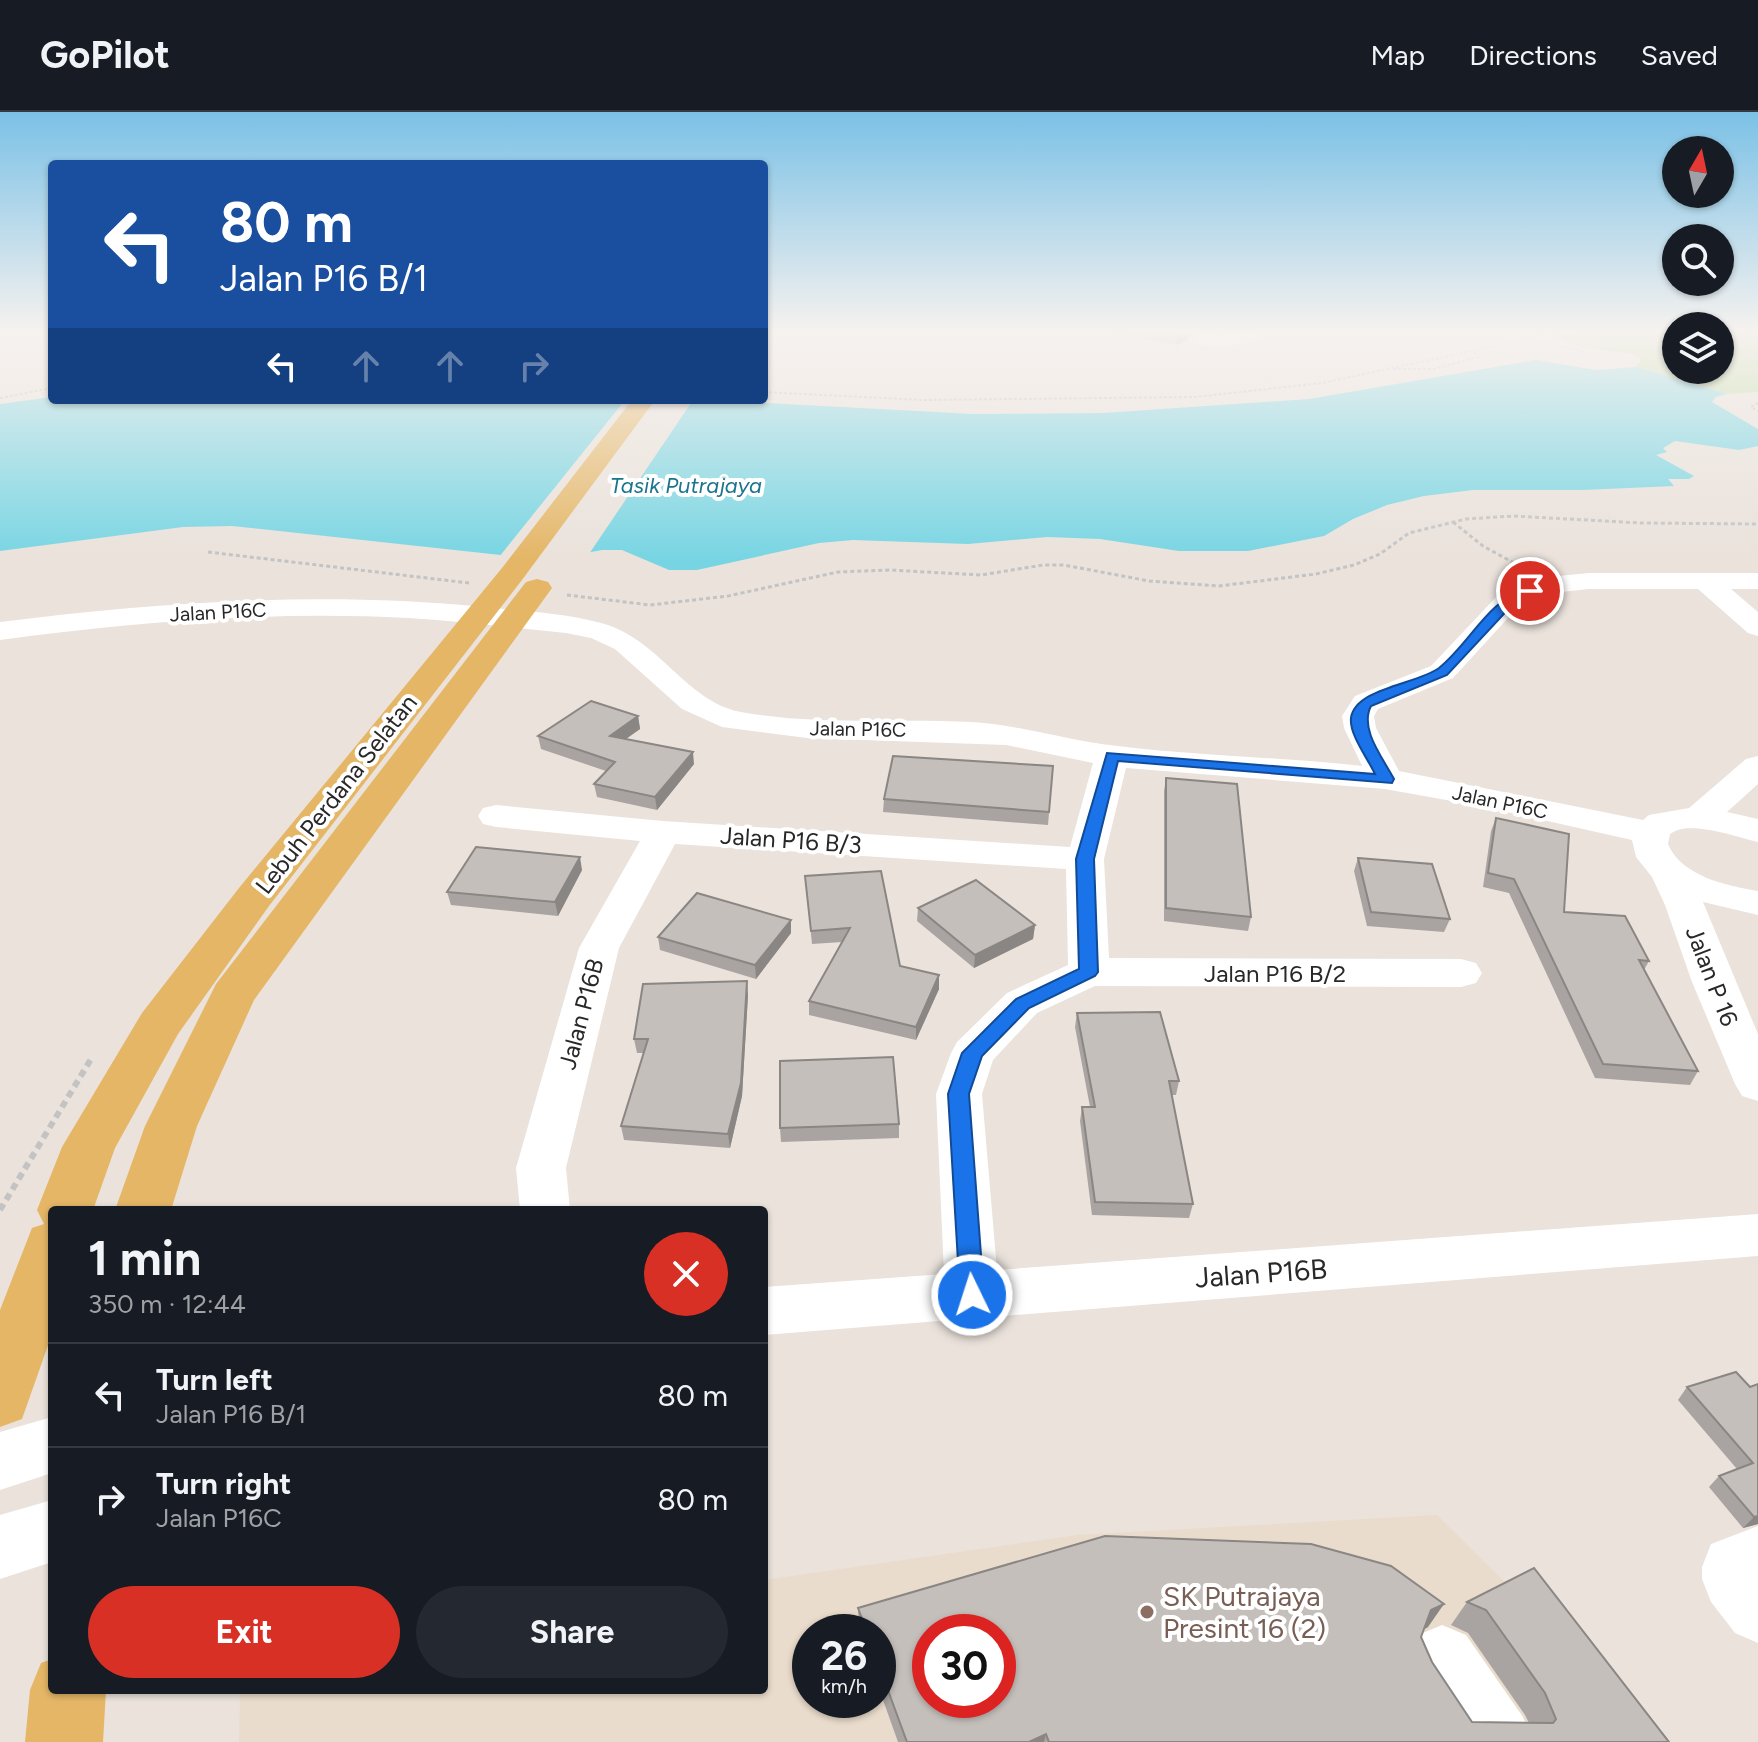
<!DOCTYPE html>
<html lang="en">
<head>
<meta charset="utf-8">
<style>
	:root { --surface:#171b24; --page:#242831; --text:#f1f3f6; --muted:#9ea1a6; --line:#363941; --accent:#d93025 }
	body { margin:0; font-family:Figtree,sans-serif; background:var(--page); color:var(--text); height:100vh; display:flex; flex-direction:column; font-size:30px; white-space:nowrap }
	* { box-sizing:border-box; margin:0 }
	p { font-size:26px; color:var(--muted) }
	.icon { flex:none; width:44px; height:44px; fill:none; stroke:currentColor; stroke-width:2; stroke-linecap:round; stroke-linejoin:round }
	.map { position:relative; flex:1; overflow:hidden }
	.side { position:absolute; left:48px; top:1094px; width:720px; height:488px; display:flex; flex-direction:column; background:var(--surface); border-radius:8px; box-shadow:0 2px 6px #0004 }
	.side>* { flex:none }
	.hud { position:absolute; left:48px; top:48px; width:720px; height:244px; border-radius:8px; box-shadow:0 2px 6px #0004; background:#1a4fa0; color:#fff; overflow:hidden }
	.needle { width:52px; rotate:9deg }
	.tools { position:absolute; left:1662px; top:24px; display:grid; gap:16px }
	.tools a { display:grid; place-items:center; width:72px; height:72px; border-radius:50%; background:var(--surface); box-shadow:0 2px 6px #0004; font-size:40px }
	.speed { position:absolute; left:792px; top:1502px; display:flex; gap:16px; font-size:40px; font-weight:700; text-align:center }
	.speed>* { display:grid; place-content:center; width:104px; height:104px; border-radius:50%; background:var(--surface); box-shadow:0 2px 6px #0004; line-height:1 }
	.speed small { font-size:20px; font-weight:400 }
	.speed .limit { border:12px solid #d22; background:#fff; color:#111 }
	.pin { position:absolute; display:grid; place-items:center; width:68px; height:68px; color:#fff; margin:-34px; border:4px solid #fff; border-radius:50%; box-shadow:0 2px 8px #0007 }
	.me { position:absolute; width:88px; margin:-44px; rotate:356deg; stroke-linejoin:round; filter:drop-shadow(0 0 6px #0008) }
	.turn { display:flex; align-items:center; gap:28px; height:168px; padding:0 40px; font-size:36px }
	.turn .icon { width:104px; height:104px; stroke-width:2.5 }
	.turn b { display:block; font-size:56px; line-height:68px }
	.lanes { display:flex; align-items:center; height:76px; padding:0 40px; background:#0003; justify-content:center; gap:40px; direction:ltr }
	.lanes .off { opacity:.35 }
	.round { display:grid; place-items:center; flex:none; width:84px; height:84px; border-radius:42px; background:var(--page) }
	.headline { display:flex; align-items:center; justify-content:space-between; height:136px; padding:0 40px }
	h1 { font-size:48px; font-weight:700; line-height:60px }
	.action { display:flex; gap:16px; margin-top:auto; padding:16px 40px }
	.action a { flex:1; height:92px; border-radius:48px; background:var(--accent); color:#fff; font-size:32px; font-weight:700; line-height:92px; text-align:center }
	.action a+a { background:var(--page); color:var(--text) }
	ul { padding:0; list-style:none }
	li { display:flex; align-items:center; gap:24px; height:104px; padding:0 40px; border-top:2px solid var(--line) }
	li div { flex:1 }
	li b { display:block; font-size:30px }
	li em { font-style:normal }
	header { display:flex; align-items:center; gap:48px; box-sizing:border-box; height:112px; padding:0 40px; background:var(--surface); border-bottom:2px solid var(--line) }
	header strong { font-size:38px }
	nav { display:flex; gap:44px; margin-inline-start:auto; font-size:28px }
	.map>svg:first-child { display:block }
</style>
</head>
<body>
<header>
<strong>GoPilot</strong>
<nav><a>Map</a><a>Directions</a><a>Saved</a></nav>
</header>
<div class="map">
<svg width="1758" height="1630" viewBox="0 0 1758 1630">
	<rect width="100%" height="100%" fill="#eae2db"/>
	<!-- education -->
	<path fill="#eadccc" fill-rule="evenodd" d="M1437,1403L1516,1481L1629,1630H239L240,1578H764V1468L1077,1423ZM810,1520H878V1588H810ZM930,1520H998V1588H930Z"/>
	<!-- green -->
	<path fill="#badc9c" d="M1676,220V258H1720V220H1758V280L1727,282L1636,255L1641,248L1635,243C1616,238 1565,237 1556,221Z"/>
	<!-- water -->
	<polygon fill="#77d5e3" points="1536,248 1596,258 1636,255 1727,282 1716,285 1712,290 1758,317 1758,334 1739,338 1675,329 1663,336 1667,340 1656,343 1694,364 1689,367 1668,367 1674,374 1584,378 1473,378 1424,384 1387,393 1353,407 1324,424 1248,439 1179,439 1100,427 1047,425 968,432 853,428 819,431 697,458 669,458 622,438 602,438 548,448 232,414 183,415 0,439 0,292 52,285 52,288 709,288 973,302 1103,301 1309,287"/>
	<!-- pier -->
	<polygon fill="#eae2db" points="625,288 693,288 587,445 548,452 499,445"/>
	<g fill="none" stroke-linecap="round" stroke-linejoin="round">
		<!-- path-far2 -->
		<g stroke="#c3c3c3" stroke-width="2" stroke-dasharray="3 2" stroke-linecap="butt">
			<polyline points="1532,227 1585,240"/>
			<polyline points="1393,257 1434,257 1481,244 1470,239"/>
			<polyline points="764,280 922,288 1195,285 1322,271 1537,225 1543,220"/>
			<polyline points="0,286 52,276"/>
			<polyline points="1758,291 1751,295 1758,299"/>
		</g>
		<!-- path-far1 -->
		<g stroke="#c3c3c3" stroke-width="3" stroke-dasharray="4 3" stroke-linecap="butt">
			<polyline points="1453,410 1483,434 1525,457"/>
			<polyline points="208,440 469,471"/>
			<polyline points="567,483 650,493 728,484 838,460 890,458 981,463 1043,453 1064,453 1149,469 1219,474 1316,462 1354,453 1380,442 1409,421 1466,407 1514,404 1641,411 1758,412"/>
		</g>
		<!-- path -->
		<polyline stroke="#c3c3c3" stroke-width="6" stroke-dasharray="7 5" stroke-linecap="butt" points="0,1098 91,947"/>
		<!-- minor -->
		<g fill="#fff" fill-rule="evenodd">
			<path d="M1196,220H1220L1216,224L1236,220H1265C1248,235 1213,238 1192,230L1189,226Z"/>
			<path d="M1589,461H1758V477H1731L1758,500V524L1748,521L1698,477H1589L1561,480L1519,494L1453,566L1378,597L1374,604L1376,616L1399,659L1643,708L1649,703L1689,696L1746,647L1758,644V672L1727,700L1758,707V730C1737,725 1688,707 1670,722L1668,732C1681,764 1727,774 1758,779V803L1703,790L1758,922V989L1742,984L1735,972L1692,870L1665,793L1652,765L1636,745L1632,728L1485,695L1385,677L1126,656L1104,747L1109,846L1461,847L1476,851L1482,861L1476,871L1461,875L1095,874L1037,901L993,948L982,982L997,1158L1758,1102V1144L764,1223V1175L944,1162L936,982L951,941L957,930L1007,881L1068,853L1066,757L675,732L619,836L566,1056L570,1098H520L516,1056L579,836L640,729L496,715L483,712L478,704L483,696L496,693L663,709L1070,735L1093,651L1006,633L807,626L722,615L682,597L615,537L591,526L566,521C513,516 461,509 408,506C272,499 135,510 0,528V510C160,490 323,479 483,495C523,499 563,501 601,511C659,526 686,590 741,600C817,614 896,606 972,610C1022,613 1068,629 1118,634C1199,644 1281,645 1362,654L1344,616L1342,604L1355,584L1431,554L1499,482L1558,464Z"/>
			<polygon points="52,1305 52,1361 0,1378 0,1320"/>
			<polygon points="52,1388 52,1450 0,1467 0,1403"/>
			<polygon points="1758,1414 1758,1531 1735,1521 1711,1490 1702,1467 1702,1455 1711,1432"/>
			<polygon points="1442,1513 1466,1523 1523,1605 1533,1630 1457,1630 1418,1571 1408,1547 1418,1523"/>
		</g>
		<!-- major -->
		<g fill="#e4b666" fill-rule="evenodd">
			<polygon points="632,288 655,288 522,468 269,794 178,922 115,1036 93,1098 52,1098 52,1222 22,1307 0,1315 0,1198 32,1116 44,1112 37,1098 62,1035 142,901 239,776 502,456"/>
			<polygon points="537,467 548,470 552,476 254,888 197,1014 171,1098 115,1098 145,1014 216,872 526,470"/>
			<polygon points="52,1547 52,1578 106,1578 103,1630 25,1630 30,1578 41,1551"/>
		</g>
	</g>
	<!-- wall -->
	<g fill="#a9a4a1">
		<polygon points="1111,220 1192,220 1187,228 1176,233"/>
		<polygon points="638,604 640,617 625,627 694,652 657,698 597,685 594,672 606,659 541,637 538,624"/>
		<polygon points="1053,654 1048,713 883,700 884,687"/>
		<polygon points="1166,666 1251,805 1248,819 1164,809 1164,679"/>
		<polygon points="1496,706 1564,800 1649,849 1644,858 1698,959 1690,973 1595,966 1509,781 1483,775 1491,719"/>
		<polygon points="1358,746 1450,807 1444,820 1367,814 1354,759"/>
		<polygon points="582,758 558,804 451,793 447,780"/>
		<polygon points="805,764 900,854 939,877 916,928 809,903 809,889 842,830 812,832"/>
		<polygon points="918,796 1035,813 1033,827 974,856 917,809"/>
		<polygon points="791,821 756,867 660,838 658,825"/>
		<polygon points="748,883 742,984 730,1036 624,1028 621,1014 644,941 637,941 634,927"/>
		<polygon points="1077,901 1179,969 1176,983 1171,983 1193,1092 1189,1106 1092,1103 1080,1009 1082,995 1090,995 1075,915"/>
		<polygon points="899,1012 899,1026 781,1030 780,1016"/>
		<polygon points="1687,1275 1750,1275 1758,1412 1743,1416 1709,1375 1719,1364 1737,1357 1678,1288"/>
		<polygon points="1534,1456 1669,1630 898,1630 878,1574 878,1520 859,1520 858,1496 1428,1515 1423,1518 1421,1525 1432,1550 1472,1610 1529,1611 1525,1603 1468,1521 1451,1513 1467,1490"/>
	</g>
	<!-- shaded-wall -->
	<g fill="#8a8683">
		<polygon points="1178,220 1192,220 1187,228 1176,233"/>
		<polygon points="638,604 640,617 612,637 610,624"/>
		<polygon points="693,640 694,652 657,698 655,685"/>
		<polygon points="580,745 582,758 558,804 555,790"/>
		<polygon points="791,808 791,821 756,867 755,853"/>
		<polygon points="1035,813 1033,827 974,856 975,843"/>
		<polygon points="939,863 939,877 916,928 916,915"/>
		<polygon points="747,869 748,883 742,984 730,1036 728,1022"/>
		<polygon points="1758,1404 1758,1412 1743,1416 1754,1405"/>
		<polygon points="1444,1492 1428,1515 1415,1522 1431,1498"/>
		<polygon points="1046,1622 1044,1630 1029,1630"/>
	</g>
	<!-- building -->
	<g fill="#c5bfbb" stroke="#8a8683" stroke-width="2" fill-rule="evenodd">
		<polygon points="591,589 638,604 610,624 693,640 655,685 594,672 615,650 538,624"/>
		<polygon points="893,644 1053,654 1049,700 884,687"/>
		<polygon points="1166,666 1237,672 1251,805 1166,796"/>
		<polygon points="1496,706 1569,722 1564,800 1625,804 1649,849 1639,848 1698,959 1603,952 1514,767 1488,761"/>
		<polygon points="476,735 580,745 555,790 447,780"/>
		<polygon points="1358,746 1432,752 1450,807 1371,800"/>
		<polygon points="881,759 900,854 939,863 916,915 809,889 850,816 811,819 805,764"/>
		<polygon points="976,768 1035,813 975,843 918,796"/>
		<polygon points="697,781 791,808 755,853 658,825"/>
		<polygon points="747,869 741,971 728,1022 621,1014 648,927 634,927 643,872"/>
		<polygon points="1160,900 1179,969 1169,969 1193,1092 1095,1090 1082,995 1095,995 1077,901"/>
		<polygon points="893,945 899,1012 780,1016 780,949"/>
		<polygon points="1736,1260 1750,1275 1758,1272 1758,1404 1754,1405 1719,1364 1753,1351 1687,1275"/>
		<path d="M1105,1424L1311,1432L1391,1454L1444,1492L1431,1498L1421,1525L1432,1550L1472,1610L1553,1611L1556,1607L1545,1581L1486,1498L1467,1490L1534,1456L1669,1630H1049L1046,1622L1029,1630H907L878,1551V1520H867L858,1496ZM930,1520H998V1588H930Z"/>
	</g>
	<!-- sky -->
	<linearGradient id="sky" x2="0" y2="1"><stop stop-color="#7bc1e6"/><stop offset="0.49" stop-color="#f6f2ef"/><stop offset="1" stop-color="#f6f2ef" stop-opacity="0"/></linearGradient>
	<rect width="1758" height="448" fill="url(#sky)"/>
	<!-- route -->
	<path fill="#1a73e8" stroke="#114b97" stroke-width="2" d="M1530,475L1536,479L1534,481L1514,491L1447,563L1371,594C1359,617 1383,646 1394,667L1392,671L1118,649L1094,747L1098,860L1095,864L1029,896L982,944L969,982L984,1183L980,1190L972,1193L963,1190L960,1183L948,982L962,941L1016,887L1079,857L1076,747L1107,641L1375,662C1368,647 1349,622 1351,606C1355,576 1418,572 1439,556C1471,530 1488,487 1530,475Z"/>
	<!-- markers -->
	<circle fill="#8d6e63" stroke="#fff" stroke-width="3" cx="1147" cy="1500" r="8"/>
	<g text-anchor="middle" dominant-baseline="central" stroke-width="8" stroke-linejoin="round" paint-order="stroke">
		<!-- far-street labels -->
		<g font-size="20" fill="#282828" stroke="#fff">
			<text transform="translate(218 500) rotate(-3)">Jalan P16C</text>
			<text transform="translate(858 617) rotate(1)">Jalan P16C</text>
			<text transform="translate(1500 690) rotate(12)">Jalan P16C</text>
		</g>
		<!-- far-water labels -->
		<g font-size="22" font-style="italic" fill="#19748c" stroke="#fff">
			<text x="686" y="373">Tasik Putrajaya</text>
		</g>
		<!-- street labels -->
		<g font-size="24" fill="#282828" stroke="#fff">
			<text transform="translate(336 682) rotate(-52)">Lebuh Perdana Selatan</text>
			<text transform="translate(791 728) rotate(4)">Jalan P16 B/3</text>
			<text x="1275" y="861">Jalan P16 B/2</text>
			<text transform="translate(1712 864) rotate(69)">Jalan P 16</text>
			<text transform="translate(581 902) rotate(-75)">Jalan P16B</text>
		</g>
		<!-- near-street labels -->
		<g font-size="28" fill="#282828" stroke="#fff">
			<text transform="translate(1261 1161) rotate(-4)">Jalan P16B</text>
		</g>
		<!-- near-education labels -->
		<g font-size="28" fill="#785e54" stroke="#fff" text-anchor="start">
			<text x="1163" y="1484">SK Putrajaya<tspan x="1163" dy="32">Presint 16 (2)</tspan></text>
		</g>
	</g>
</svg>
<div class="tools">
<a><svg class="needle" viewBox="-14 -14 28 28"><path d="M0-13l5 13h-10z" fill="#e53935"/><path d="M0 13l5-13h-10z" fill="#9ea1a6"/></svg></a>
<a><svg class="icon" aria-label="search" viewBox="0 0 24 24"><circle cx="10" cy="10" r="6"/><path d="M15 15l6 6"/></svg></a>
<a><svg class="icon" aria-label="layers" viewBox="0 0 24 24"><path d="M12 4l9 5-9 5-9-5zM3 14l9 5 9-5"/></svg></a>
</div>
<div class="speed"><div>26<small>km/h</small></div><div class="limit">30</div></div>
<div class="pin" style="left:1530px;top:479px;background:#d93025"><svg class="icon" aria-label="arrive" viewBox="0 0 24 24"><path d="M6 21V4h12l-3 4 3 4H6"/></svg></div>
<svg class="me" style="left:972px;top:1183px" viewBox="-20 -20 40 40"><circle r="17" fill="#1a73e8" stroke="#fff" stroke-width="3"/><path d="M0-11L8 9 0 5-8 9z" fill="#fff"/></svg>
<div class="hud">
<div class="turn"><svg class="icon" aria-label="left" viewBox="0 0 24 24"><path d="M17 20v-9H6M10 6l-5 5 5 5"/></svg><div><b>80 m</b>Jalan P16 B/1</div></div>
<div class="lanes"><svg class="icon" aria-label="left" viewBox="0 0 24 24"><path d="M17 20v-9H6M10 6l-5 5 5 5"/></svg><svg class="icon off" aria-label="ahead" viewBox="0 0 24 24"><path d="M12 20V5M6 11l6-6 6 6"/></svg><svg class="icon off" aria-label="ahead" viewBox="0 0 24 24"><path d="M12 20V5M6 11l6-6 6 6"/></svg><svg class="icon off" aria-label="right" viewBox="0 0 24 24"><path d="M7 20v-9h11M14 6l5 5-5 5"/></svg></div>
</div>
<section class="side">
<div class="headline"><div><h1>1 min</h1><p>350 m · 12:44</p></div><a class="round" style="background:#d93025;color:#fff"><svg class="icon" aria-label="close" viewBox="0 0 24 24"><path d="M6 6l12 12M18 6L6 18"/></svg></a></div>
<ul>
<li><svg class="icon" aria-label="left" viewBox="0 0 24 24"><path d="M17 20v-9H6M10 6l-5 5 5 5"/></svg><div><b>Turn left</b><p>Jalan P16 B/1</p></div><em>80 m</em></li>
<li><svg class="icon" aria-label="right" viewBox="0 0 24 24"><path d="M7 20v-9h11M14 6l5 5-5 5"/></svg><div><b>Turn right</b><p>Jalan P16C</p></div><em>80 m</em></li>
</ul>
<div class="action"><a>Exit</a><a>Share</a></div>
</section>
</div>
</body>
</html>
